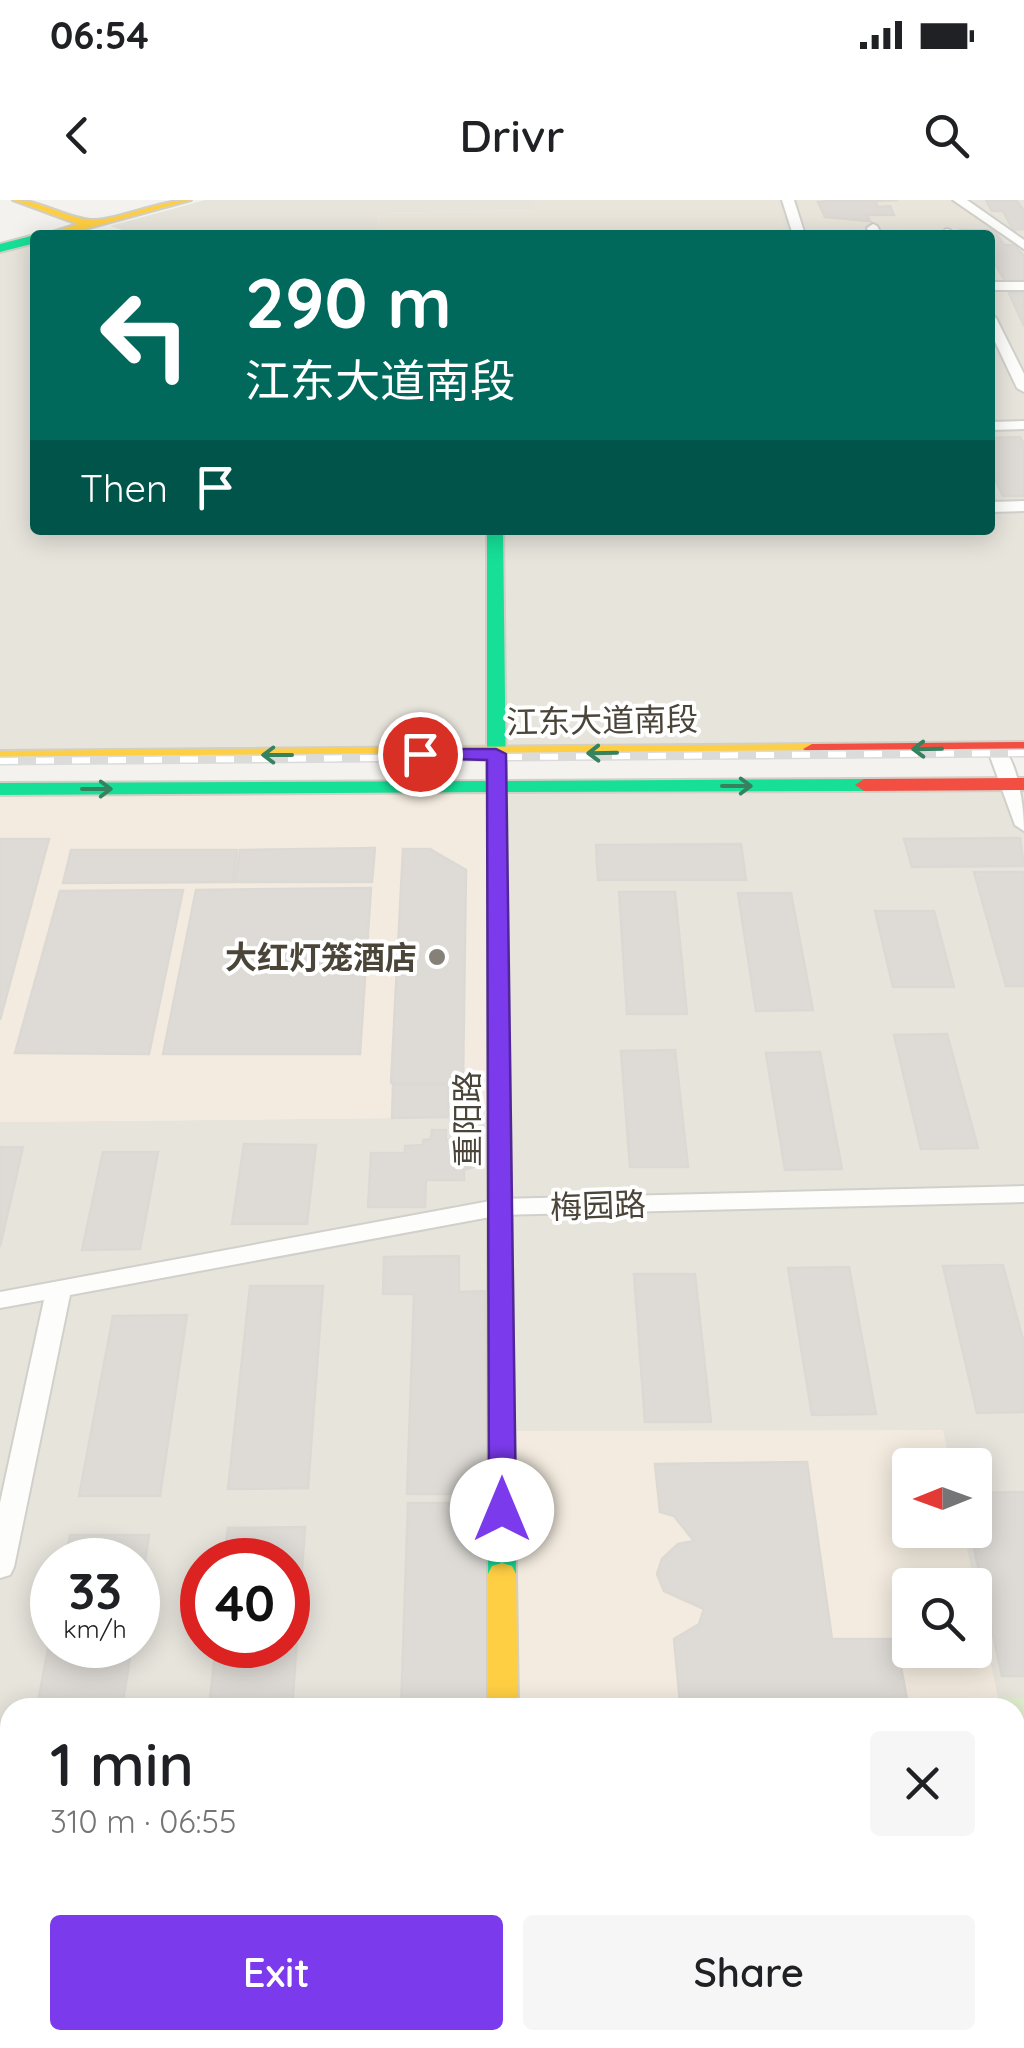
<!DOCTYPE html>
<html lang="en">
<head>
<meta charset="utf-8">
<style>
	:root { --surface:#fff; --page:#f6f6f6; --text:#202124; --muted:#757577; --accent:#7c3aed }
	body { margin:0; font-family:Quicksand,"Noto Sans SC",sans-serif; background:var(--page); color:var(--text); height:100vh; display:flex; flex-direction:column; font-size:38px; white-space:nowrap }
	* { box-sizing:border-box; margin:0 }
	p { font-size:32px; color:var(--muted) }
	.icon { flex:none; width:55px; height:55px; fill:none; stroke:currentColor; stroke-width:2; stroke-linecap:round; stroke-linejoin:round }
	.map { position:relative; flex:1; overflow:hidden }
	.sheet { position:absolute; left:0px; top:1498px; width:1025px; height:352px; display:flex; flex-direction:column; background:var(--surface); border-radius:30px 30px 0 0; box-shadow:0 5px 25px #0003 }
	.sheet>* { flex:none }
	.hud { position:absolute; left:30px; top:30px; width:965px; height:305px; border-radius:10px; box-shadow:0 5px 25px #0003; background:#00695c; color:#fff; overflow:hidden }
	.needle { width:65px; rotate:269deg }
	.fabs { position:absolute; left:892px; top:1248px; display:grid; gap:20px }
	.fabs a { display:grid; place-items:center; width:100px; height:100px; border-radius:10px; background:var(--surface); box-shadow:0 5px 25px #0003; font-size:50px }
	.speed { position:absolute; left:30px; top:1338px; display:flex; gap:20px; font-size:50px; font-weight:700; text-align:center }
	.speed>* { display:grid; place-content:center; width:130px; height:130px; border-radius:50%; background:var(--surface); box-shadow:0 5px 25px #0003; line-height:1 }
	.speed small { font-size:25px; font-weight:400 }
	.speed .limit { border:15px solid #d22; background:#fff; color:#111 }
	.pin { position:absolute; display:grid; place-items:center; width:85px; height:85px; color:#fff; margin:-42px; border:5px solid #fff; border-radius:50%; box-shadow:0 2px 10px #0007 }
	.me { position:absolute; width:110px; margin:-55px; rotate:0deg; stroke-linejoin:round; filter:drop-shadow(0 0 8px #0008) }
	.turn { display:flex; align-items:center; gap:35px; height:210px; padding:0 50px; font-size:45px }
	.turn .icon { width:130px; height:130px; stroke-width:2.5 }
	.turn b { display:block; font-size:70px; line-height:85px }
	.then { display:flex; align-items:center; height:95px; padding:0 50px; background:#0003; gap:20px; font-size:38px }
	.round { display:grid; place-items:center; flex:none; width:105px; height:105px; border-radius:10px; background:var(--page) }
	.overview { display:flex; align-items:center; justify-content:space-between; height:170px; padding:0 50px }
	h1 { font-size:60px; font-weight:600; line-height:75px }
	.cta { display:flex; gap:20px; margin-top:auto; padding:20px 50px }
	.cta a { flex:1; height:115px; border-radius:10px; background:var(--accent); color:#fff; font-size:40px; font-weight:600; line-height:115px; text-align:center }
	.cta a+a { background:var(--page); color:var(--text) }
	.status { display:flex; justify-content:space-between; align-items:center; height:70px; padding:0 50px; background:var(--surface); direction:ltr }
	.status svg { height:28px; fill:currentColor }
	header { display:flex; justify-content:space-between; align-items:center; height:130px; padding:0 50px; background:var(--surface); font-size:45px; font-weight:600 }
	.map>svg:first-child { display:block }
</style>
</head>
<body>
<div class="status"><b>06:54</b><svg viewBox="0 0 49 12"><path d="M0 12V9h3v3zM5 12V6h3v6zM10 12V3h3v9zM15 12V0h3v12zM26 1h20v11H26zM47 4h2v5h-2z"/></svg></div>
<header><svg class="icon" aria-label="back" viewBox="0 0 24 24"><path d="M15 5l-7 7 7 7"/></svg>Drivr<svg class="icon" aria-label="search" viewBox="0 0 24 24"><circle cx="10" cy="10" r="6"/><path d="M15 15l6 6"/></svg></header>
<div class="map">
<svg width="1024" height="1848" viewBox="0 0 1024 1848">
	<rect width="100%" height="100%" fill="#f4f2ee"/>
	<!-- residential -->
	<g fill="#e7e4dc" fill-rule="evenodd">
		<polygon points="205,0 535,0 535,10 379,13 376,35 138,35 110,26"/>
		<polygon points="776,0 1024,0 1024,546 0,554 0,47 35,39 35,330 990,330 990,35 786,35"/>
		<path d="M1024,582V1848H0V922L495,917V592ZM910,1265H975V1330H910ZM52,1360H138V1445H52ZM202,1360H288V1445H202ZM910,1385H975V1450H910ZM10,1508H1015V1840H10Z"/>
	</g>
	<!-- commercial -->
	<g fill="#f3ebdf">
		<polygon points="495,587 495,917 0,922 0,590"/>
		<polygon points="943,1230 950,1265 910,1265 910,1330 963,1330 975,1385 910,1385 910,1450 975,1450 975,1387 1000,1507 503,1507 502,1231"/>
	</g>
	<!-- education -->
	<g fill="#eae5da">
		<polygon points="535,0 776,0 786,35 376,35 379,13 534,10"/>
		<polygon points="791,0 956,0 990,24 799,25"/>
	</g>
	<!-- green -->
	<polygon fill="#e1eecf" points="998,1498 1024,1498 1024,1848 506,1848 506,1840 1015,1840 1015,1508 1000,1507"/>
	<!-- building -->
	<g fill="#dedbd6" stroke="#dcd9d4" stroke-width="2.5">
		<polygon points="842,0 898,0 875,1 878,7 890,6 894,15 867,15 870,21 825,17 818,2"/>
		<polygon points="986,0 1016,0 1024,11 1024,29 1013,30 1003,11 992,11"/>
		<polygon points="960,30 994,30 1004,45 1014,45 1024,56 1024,83 1007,84 990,56 990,35 962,35"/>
		<polygon points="1009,93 1024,93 1024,126"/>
		<polygon points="1020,237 1024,244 1024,296 1003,296 990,269 990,238"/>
		<polygon points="1020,638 1024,666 912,667 904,639"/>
		<polygon points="0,639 49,639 0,820"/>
		<polygon points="741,644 746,680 598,680 596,645"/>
		<polygon points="375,648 372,682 235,682 240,650"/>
		<polygon points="403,649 430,649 466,670 463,883 391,883"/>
		<polygon points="71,650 237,650 233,682 63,683"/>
		<polygon points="974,672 1024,672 1024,786 1006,786"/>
		<polygon points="371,688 360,854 163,854 196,690"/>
		<polygon points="183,690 149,854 15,853 60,691"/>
		<polygon points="619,692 675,692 687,814 627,814"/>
		<polygon points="738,693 791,693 813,810 756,811"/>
		<polygon points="875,711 934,711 954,787 893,787"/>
		<polygon points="947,834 978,948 921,949 894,835"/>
		<polygon points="675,850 688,967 630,967 621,851"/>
		<polygon points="820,852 842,969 785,970 766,853"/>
		<polygon points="448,884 448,917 392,918 393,885"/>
		<polygon points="432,930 446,930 446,940 482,940 482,964 464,970 464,980 426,980 425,1007 368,1007 371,953 405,953 405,946 423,945 423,940 431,939"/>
		<polygon points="244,944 316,945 307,1024 232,1024"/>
		<polygon points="0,947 23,947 0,1047"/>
		<polygon points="103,952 158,952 140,1049 82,1050"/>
		<polygon points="459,1056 459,1092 485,1091 489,1294 407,1294 414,1094 383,1094 384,1057"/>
		<polygon points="1003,1065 1024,1143 1024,1212 977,1213 943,1066"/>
		<polygon points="849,1067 876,1214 812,1215 788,1068"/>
		<polygon points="634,1074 695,1074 711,1222 645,1222"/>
		<polygon points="250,1086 323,1086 308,1288 228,1289"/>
		<polygon points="187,1115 160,1296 79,1296 113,1116"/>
		<polygon points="807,1262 832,1439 896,1439 908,1505 680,1503 674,1439 699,1424 704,1409 664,1391 657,1374 662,1359 678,1344 694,1341 674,1316 660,1312 655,1264"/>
		<polygon points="1024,1292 1024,1476 1002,1476 970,1330 975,1330 975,1293"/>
		<polygon points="408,1303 490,1303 490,1508 401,1508"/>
		<polygon points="305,1327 292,1508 209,1508 216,1445 288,1445 288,1360 224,1360 228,1328"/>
		<polygon points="70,1335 149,1335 138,1409 138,1360 65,1360"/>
		<polygon points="52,1427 52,1445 132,1445 122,1508 37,1508"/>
		<polygon points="0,1694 10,1694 0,1748"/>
		<polygon points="182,1840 264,1840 263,1848 181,1848"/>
		<rect x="388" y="1840" width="104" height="8"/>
	</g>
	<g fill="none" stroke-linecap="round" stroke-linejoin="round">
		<!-- street casing -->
		<g stroke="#d2d0cb" stroke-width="4">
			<g id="street">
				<polygon points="782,0 794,0 805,35 793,35"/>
				<polygon points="953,0 967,0 1024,40 1024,49"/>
				<polygon points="873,24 877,26 882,35 870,35 867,28"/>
				<polygon points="946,29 950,30 953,35 941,35"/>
				<rect x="990" y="82" width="34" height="8"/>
				<polygon points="990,114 996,118 1024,174 1024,192 1017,188 990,131"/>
				<polygon points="1024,221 1024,229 990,230 990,222"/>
				<polygon points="1024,301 1024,311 990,312 990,302"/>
				<path d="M996,543C1018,553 1024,608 1024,631L1015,625L987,548Z"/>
				<polygon points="1024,986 1024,1002 501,1015 70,1095 14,1367 10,1375 0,1378 0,1303 44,1100 0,1108 0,1092 501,999"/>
				<rect x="0" y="1600" width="10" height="26"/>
			</g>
		</g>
		<!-- fast casing -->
		<g stroke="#d3cfc5" stroke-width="4">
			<g id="fast">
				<polygon points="35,35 35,43 0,52 0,44"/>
				<polygon points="487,330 503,330 506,581 864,579 873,585 864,591 506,592 516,1374 512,1382 502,1385 492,1382 488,1374 488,592 0,595 0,583 487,581"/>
			</g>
		</g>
		<!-- slow casing -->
		<g stroke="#d3cfc5" stroke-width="4">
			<g id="slow">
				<path d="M13,0C41,0 63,17 90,20C113,22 159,0 191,0L63,35H43L78,24Z"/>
				<polygon points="812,544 821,549 818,553 0,561 0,551"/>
				<polygon points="502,1363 512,1366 516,1374 518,1508 488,1508 488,1374 492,1366"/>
				<rect x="489" y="1840" width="34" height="8"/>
			</g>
		</g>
		<!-- jam casing -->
		<g stroke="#d3cfc5" stroke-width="4">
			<g id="jam">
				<polygon points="1024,542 1024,552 812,554 803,549 812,544"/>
				<polygon points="1024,578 1024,590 864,591 855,585 864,579"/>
			</g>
		</g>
		<!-- street -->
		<use href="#street" fill="#fdfdfc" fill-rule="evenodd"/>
		<!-- fast -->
		<use href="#fast" fill="#16e098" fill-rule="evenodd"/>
		<!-- slow -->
		<use href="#slow" fill="#ffcf43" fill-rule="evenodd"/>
		<!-- jam -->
		<use href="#jam" fill="#f24e42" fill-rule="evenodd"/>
		<!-- rail casing -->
		<g stroke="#dbdbda" stroke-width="9">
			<polyline id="rail" points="0,561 1024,553"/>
		</g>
		<!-- rail -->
		<use href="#rail" stroke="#fff" stroke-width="6" stroke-dasharray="18" stroke-linecap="butt"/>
	</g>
	<!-- one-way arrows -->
	<defs><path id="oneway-shaft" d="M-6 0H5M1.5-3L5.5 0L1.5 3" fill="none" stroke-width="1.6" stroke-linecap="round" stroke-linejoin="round" transform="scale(2.5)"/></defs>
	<g stroke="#36825f">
		<use href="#oneway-shaft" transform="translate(927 549) rotate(179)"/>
		<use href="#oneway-shaft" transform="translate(602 553) rotate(179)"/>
		<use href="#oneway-shaft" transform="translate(277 555) rotate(180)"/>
		<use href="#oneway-shaft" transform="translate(737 586)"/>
		<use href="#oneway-shaft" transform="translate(97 589)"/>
	</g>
	<!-- route -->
	<polygon fill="#7c3aed" stroke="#51269a" stroke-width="2.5" points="420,549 496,549 506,554 516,1310 512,1318 502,1321 493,1318 489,1310 487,560 414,558 411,554"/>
	<!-- markers -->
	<circle fill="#868178" stroke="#fff" stroke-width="4" cx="437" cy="757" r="10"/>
	<g text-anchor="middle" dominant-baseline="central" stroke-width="8" stroke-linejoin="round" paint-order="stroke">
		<!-- street labels -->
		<g font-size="32" fill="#4b4439" stroke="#fff">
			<text transform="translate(602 520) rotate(-1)">江东大道南段</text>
			<text transform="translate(467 919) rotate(-90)">重阳路</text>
			<text transform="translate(598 1005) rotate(-2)">梅园路</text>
		</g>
		<!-- poi labels -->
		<g font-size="32" font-weight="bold" fill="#4b4439" stroke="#fff" text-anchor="end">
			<text x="417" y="757">大红灯笼酒店</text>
		</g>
	</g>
</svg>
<div class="fabs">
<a><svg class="needle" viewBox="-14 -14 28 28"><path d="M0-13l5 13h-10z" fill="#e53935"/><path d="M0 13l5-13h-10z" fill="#757577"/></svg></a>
<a><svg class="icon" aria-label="search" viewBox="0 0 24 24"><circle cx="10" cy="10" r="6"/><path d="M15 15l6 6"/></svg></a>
</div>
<div class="speed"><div>33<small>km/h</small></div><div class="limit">40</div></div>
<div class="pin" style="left:420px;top:554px;background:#d93025"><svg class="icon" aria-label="arrive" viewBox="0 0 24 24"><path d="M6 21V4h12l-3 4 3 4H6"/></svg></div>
<svg class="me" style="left:502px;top:1310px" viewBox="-20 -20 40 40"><circle r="19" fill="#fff"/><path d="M0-13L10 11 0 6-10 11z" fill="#7c3aed"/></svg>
<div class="hud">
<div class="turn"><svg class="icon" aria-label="left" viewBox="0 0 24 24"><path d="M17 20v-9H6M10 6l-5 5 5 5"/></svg><div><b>290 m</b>江东大道南段</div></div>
<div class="then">Then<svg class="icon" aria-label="arrive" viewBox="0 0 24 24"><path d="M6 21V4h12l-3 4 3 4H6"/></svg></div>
</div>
<section class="sheet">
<div class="overview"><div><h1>1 min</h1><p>310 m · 06:55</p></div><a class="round"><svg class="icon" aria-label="close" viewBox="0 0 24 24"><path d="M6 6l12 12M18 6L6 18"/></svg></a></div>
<div class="cta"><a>Exit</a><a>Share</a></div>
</section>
</div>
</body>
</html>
